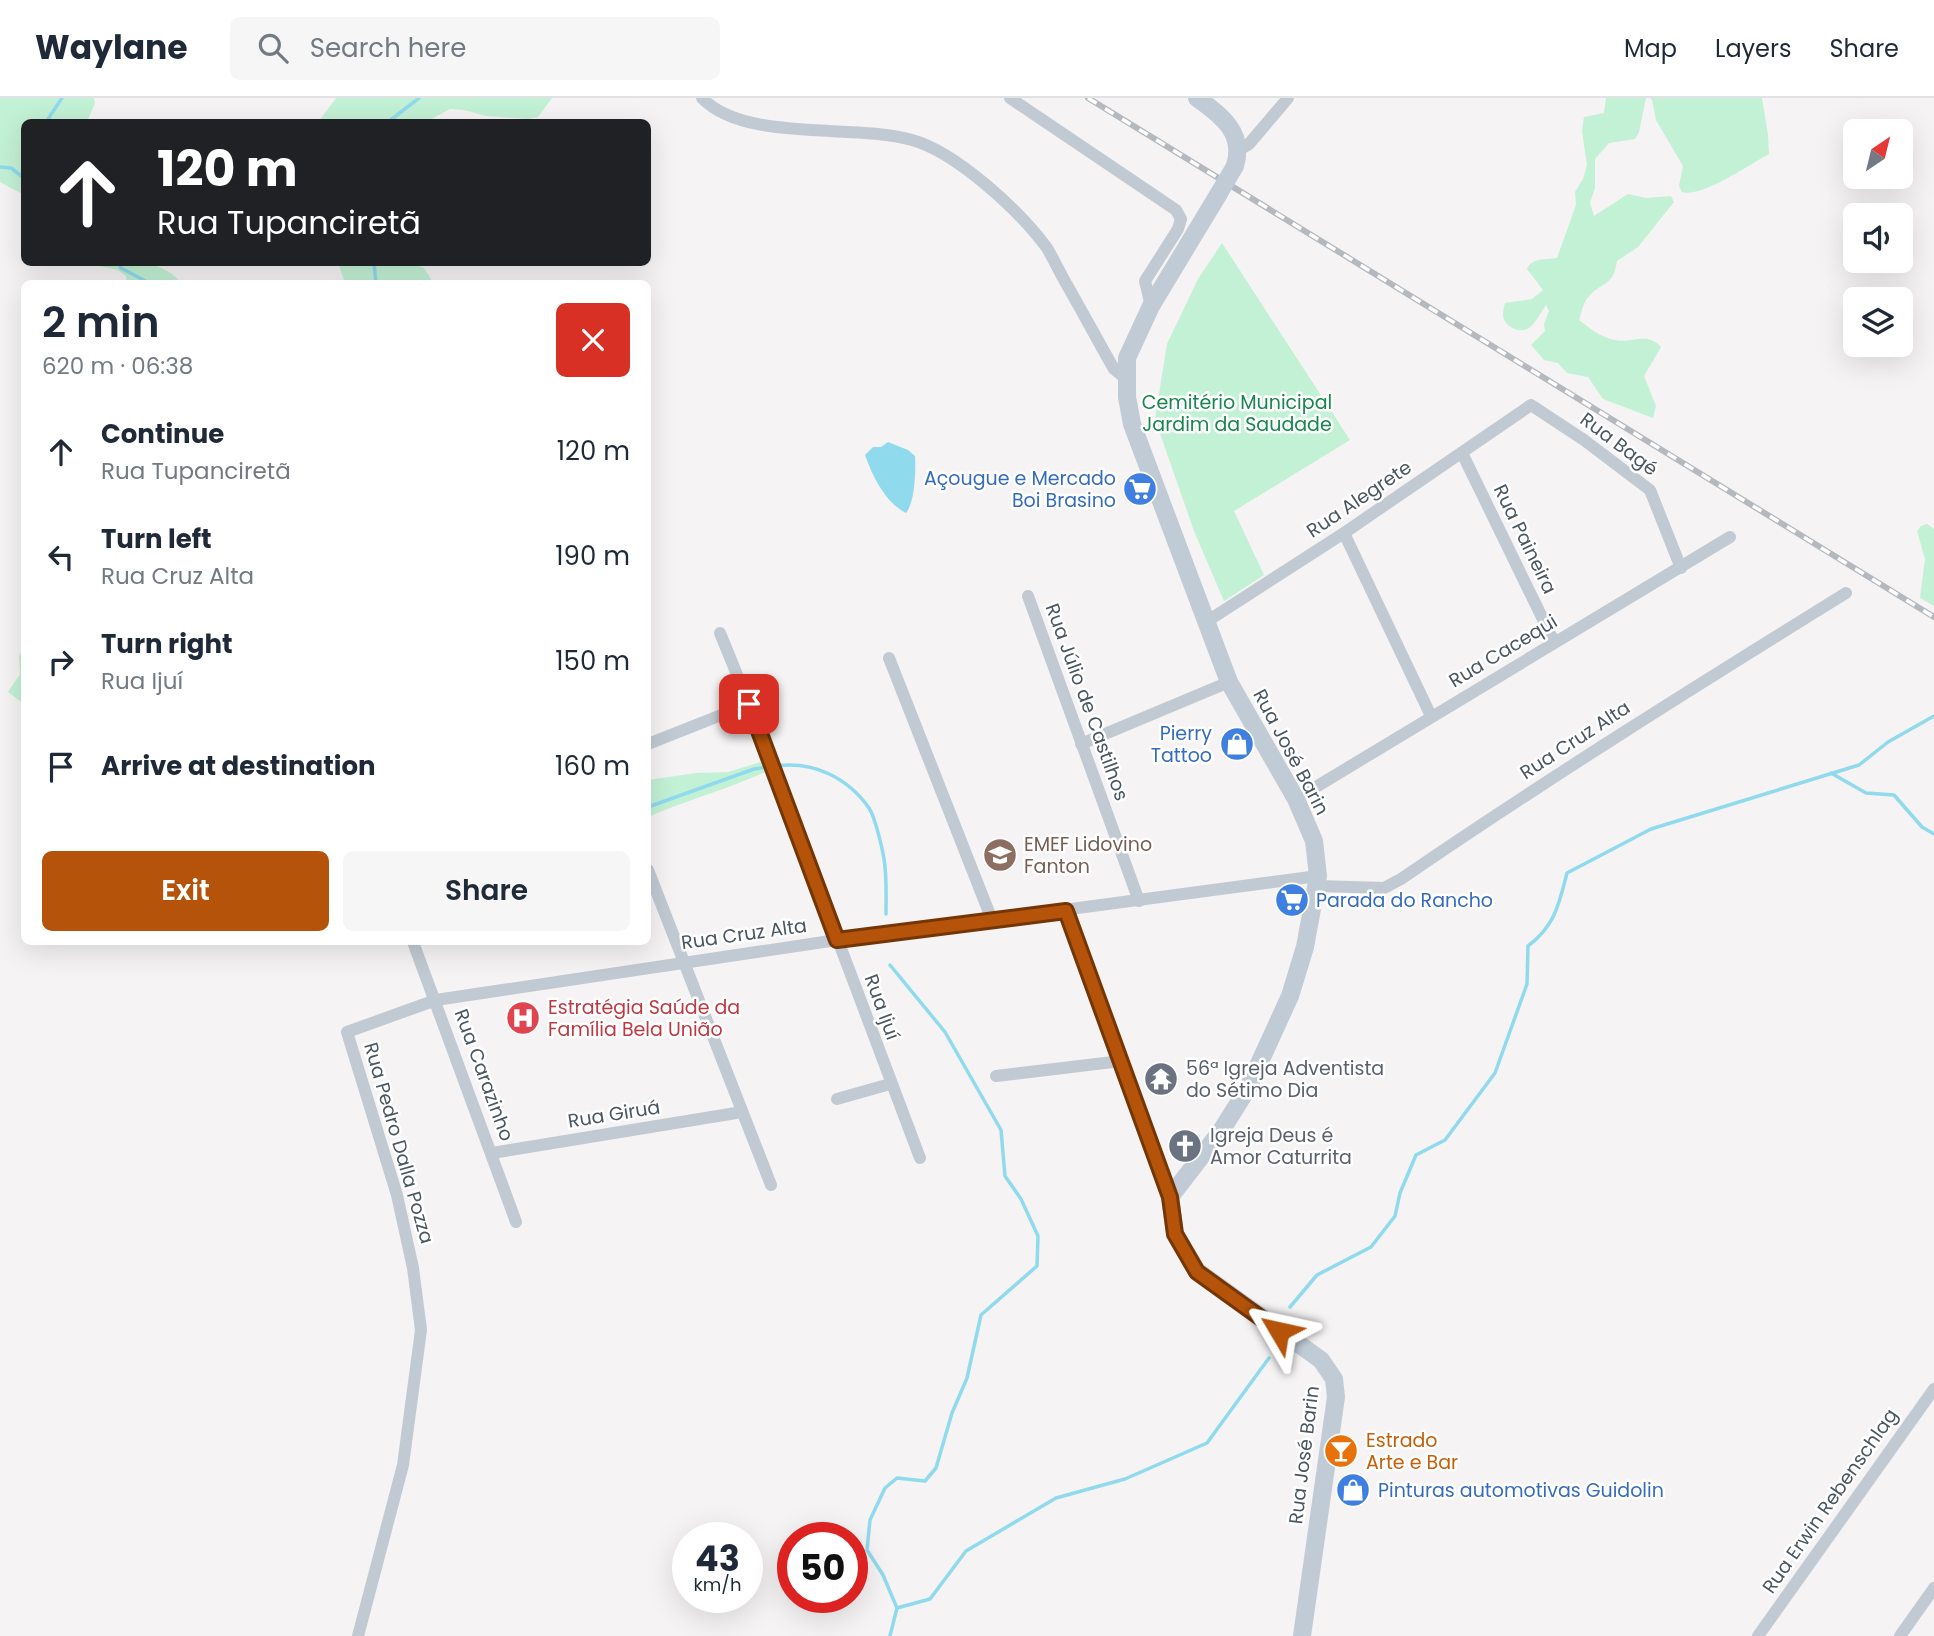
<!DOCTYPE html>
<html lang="en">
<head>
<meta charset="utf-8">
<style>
	:root { --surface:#fff; --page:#f6f6f7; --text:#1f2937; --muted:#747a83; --line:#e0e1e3; --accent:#b45309 }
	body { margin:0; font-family:Poppins,sans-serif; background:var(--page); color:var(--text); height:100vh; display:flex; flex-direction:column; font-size:26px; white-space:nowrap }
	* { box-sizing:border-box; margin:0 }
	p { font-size:23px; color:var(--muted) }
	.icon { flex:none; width:38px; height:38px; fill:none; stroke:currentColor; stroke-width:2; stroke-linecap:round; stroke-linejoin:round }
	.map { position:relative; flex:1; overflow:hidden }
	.drawer { position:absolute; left:21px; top:182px; width:630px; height:665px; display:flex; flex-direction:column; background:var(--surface); border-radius:10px; box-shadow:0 7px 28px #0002 }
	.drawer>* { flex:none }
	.hud { position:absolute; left:21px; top:21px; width:630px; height:147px; border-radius:10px; box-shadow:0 7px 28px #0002; background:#202124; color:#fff; overflow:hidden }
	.needle { width:46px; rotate:35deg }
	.controls { position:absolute; left:1843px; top:21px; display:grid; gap:14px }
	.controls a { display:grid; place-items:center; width:70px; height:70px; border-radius:10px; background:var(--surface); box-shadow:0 7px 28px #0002; font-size:35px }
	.speed { position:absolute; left:672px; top:1424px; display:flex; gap:14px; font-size:35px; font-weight:700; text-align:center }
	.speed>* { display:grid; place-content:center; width:91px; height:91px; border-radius:50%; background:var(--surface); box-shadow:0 7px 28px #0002; line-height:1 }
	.speed small { font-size:18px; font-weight:400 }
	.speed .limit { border:10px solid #d22; background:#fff; color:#111 }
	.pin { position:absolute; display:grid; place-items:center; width:60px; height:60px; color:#fff; margin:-30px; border-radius:14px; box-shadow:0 4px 10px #0006 }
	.me { position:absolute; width:77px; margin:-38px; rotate:306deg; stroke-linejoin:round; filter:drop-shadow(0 0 5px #0008) }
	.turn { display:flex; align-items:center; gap:24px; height:147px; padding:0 21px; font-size:32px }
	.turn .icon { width:91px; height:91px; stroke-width:2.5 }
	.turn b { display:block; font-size:49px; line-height:60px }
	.round { display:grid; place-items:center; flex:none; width:74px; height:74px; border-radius:10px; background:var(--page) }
	.overview { display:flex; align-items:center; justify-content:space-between; height:119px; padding:0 21px }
	h1 { font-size:42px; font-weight:600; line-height:52px }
	.primary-button { display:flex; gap:14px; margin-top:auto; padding:14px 21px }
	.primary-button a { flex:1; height:80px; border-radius:10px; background:var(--accent); color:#fff; font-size:28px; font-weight:600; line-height:80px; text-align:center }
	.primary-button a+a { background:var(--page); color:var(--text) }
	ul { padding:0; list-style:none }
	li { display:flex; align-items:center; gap:21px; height:105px; padding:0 21px }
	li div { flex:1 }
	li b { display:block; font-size:26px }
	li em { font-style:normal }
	header { display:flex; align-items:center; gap:42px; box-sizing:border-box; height:98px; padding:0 35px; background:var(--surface); border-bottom:2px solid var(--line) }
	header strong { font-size:33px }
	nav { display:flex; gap:38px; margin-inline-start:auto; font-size:24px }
	.search { width:490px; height:63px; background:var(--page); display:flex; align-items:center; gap:18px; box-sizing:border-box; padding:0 24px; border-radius:10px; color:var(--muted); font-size:26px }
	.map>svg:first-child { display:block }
</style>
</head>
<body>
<header>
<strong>Waylane</strong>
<div class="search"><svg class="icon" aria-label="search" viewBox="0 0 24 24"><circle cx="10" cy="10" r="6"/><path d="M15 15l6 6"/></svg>Search here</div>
<nav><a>Map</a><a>Layers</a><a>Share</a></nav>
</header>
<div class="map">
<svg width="1934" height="1538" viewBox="0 0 1934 1538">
	<rect width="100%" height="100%" fill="#f5f3f3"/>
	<!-- green -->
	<g fill="#c3f1d5">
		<polygon points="0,0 94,0 95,5 87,24 24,24 24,97 0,84"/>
		<polygon points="336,0 552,0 538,19 528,21 486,18 464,12 450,11 426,24 318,24"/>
		<path d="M1606,0H1646L1639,34L1635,41L1609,45L1595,61V90L1590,105L1594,118L1628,96L1646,100L1671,98L1674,104L1638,149L1617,163C1613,188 1604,183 1590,197C1583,204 1582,213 1579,222C1589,230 1601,239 1614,242C1631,246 1647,233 1661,249L1644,278L1656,308L1653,320L1603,301L1588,279L1567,275L1558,265L1544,262L1531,247L1545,233L1544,226L1549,213L1546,207C1541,214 1536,225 1529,230C1519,237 1503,227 1503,217C1503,213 1504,209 1505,205L1532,201L1543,192L1527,171C1532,159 1546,162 1557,160L1576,107L1575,94L1583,81L1587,67L1582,33L1584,19L1604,15Z"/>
		<path d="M1650,0H1762L1768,37L1769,56C1750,66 1702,100 1682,94L1679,88L1683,68L1656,22L1652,2Z"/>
		<polygon points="1222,145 1350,342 1234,413 1264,477 1224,503 1194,433 1155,321 1167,246 1198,181"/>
		<path d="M86,165C124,164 154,156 182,185H127L126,178L118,172Z"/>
		<polygon points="338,165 411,165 424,170 431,181 431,185 345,185"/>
		<polygon points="1927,426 1934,431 1934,508 1920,500 1925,461 1917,433 1921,428"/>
		<polygon points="24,549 24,606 8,594 20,576 19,558"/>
		<path d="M761,664L765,674C726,692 686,702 648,719V682L696,675L728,674Z"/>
	</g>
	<!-- water -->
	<path fill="#90daee" d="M888,344L908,352L915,358C916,372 915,404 906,415C885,404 873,379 865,357L873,349H881Z"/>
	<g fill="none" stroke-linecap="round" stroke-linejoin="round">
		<!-- stream -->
		<g stroke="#90daee" stroke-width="3.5">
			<polyline points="46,24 62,0"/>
			<polyline points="388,24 419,0"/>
			<polyline points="0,69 11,70 24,80"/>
			<polyline points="118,164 121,170 151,186"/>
			<polyline points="374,164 376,186"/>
			<path d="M776,668C813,663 847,679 869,710C875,719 882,749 884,761C887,779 886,798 886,816"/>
			<polyline points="1831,675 1866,695 1894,697 1922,729 1934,736"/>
			<polyline points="648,709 754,671 768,669"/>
			<path d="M1290,1209L1317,1177L1371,1149L1395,1118L1400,1095L1416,1057L1445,1042L1495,975L1527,886L1528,848C1555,828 1559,806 1567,775L1651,731L1859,667L1888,644L1934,618"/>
			<polyline points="897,1510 930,1501 966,1453 1056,1400 1125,1381 1207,1345 1269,1260"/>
			<polyline points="890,1538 897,1510 883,1477 867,1452 870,1422 885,1390 897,1380 925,1383 936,1370 952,1315 967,1280 981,1217 1037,1168 1038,1138 1021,1101 1005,1078 1001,1032 945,934 890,867"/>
		</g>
		<!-- street -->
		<g stroke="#c1cad2" stroke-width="12">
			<path d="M702,0C746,45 853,25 912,42C956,54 1020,113 1047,150C1054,162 1060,175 1067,187C1083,215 1098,243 1114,271L1126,281"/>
			<polyline points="1010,0 1176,112 1181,121 1178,131 1145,183 1151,208"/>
			<polyline points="1239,52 1249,46 1288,0"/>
			<polyline points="1462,355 1554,544"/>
			<polyline points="1344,435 1431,618"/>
			<polyline points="1028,498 1139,803"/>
			<polyline points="1206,524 1344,435 1531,307 1584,342 1650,392 1681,470"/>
			<polyline points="720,535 749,606 920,1060"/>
			<polyline points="889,560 992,822"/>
			<polyline points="648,646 749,606"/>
			<polyline points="1081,646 1229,584"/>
			<polyline points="1296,701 1730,439"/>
			<polyline points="648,772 771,1087"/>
			<path d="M1318,788L1384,790L1401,781C1547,681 1696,588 1846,495"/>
			<polyline points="1066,813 1170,1099"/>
			<polyline points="413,844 516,1124"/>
			<polyline points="996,978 1121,963"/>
			<polyline points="837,1001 890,986"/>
			<polyline points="492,1055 742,1014"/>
			<polyline points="358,1538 403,1367 421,1232 413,1170 397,1097 347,934 436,902 837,842 1318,778"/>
			<polyline points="1758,1538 1934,1291"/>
			<polyline points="1900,1538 1934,1490"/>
		</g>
		<!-- secondary -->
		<g stroke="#c1cbd6" stroke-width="18">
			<path d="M1197,0C1222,18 1245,35 1235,68"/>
			<polyline points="1218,97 1151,208 1127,260 1127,299 1132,326 1229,584 1296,701 1314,743 1318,778 1305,849 1290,898 1248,990 1221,1033 1170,1099 1175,1136 1197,1173 1321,1262 1334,1281 1336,1299 1302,1538"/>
		</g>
		<!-- rail casing -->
		<g stroke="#b5b8bd" stroke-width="6">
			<polyline id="rail" points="1088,0 1934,519"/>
		</g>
		<!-- rail -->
		<use href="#rail" stroke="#fff" stroke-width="3.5" stroke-dasharray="10" stroke-linecap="butt"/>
		<!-- secondary-bridge -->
		<polyline stroke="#c1cbd6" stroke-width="18" points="1218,97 1235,68"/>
	</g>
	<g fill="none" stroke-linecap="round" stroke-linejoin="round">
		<!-- route casing -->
		<g stroke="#753606" stroke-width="18">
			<polyline id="route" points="749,606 837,842 1066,813 1170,1099 1175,1136 1197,1174 1279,1233"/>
		</g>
		<!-- route -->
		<use href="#route" stroke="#b45309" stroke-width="12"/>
	</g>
	<!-- icons -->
	<defs>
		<g id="supermarket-disc" transform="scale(1.75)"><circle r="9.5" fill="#3f7fe0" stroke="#fff"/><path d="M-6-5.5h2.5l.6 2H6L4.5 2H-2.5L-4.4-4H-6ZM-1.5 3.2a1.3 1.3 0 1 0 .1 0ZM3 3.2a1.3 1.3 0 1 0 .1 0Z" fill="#fff"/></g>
		<g id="shop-disc" transform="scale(1.75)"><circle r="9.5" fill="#3f7fe0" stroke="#fff"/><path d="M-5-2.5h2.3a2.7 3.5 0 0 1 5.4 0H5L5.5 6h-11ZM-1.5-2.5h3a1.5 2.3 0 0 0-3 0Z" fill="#fff"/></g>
		<g id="school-disc" transform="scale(1.75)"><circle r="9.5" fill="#8d6e63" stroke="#fff"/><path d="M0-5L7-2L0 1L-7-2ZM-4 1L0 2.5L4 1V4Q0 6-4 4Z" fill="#fff"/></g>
		<g id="hospital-disc" transform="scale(1.75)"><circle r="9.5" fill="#e0444e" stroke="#fff"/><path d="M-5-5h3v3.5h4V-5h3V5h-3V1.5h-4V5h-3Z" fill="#fff"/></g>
		<g id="temple-disc" transform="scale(1.75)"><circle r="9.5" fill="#6b7280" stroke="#fff"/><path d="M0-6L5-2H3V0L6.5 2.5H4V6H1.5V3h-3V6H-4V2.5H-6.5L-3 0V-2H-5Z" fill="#fff"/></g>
		<g id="church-disc" transform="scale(1.75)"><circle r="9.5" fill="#6b7280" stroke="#fff"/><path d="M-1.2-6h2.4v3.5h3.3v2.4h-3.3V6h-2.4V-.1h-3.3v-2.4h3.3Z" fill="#fff"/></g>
		<g id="bar-disc" transform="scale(1.75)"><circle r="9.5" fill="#e8710a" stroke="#fff"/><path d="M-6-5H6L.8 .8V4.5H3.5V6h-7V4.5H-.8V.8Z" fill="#fff"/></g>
	</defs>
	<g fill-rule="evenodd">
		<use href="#supermarket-disc" x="1140" y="391"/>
		<use href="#shop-disc" x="1237" y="646"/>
		<use href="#school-disc" x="1000" y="757"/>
		<use href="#supermarket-disc" x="1292" y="802"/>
		<use href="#hospital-disc" x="523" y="920"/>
		<use href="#temple-disc" x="1161" y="981"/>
		<use href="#church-disc" x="1185" y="1048"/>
		<use href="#bar-disc" x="1341" y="1353"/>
		<use href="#shop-disc" x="1353" y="1392"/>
	</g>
	<g text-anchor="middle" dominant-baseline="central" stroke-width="5" stroke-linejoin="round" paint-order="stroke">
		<!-- park labels -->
		<g font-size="19" fill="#17864f" stroke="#fff">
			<text x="1237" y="304">Cemitério Municipal<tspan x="1237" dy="22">Jardim da Saudade</tspan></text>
		</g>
		<!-- street labels -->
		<g font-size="19" fill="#4a5661" stroke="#fff">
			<text transform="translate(1619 346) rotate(37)">Rua Bagé</text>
			<text transform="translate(1359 401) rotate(-34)">Rua Alegrete</text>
			<text transform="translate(1525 441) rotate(64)">Rua Paineira</text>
			<text transform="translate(1503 553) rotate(-31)">Rua Cacequi</text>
			<text transform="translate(1087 604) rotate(70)">Rua Júlio de Castilhos</text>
			<text transform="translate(1575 642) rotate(-33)">Rua Cruz Alta</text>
			<text transform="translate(1291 654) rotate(62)">Rua José Barin</text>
			<text transform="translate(744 836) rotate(-8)">Rua Cruz Alta</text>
			<text transform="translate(882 909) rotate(70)">Rua Ijuí</text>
			<text transform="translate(484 977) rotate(70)">Rua Carazinho</text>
			<text transform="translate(614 1016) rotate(-9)">Rua Giruá</text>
			<text transform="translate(399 1045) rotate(74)">Rua Pedro Dalla Pozza</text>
			<text transform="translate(1304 1357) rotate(-83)">Rua José Barin</text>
			<text transform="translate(1830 1403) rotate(-55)">Rua Erwin Rebenschlag</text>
		</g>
		<!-- shop labels -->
		<g font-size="19" fill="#366cbe" stroke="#fff" text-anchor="end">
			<text x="1116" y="380">Açougue e Mercado<tspan x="1116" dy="22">Boi Brasino</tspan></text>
			<text x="1212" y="635">Pierry<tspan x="1212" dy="22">Tattoo</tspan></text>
			<text x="1316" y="802" text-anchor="start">Parada do Rancho</text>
			<text x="1378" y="1392" text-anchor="start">Pinturas automotivas Guidolin</text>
		</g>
		<!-- education labels -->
		<g font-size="19" fill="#785e54" stroke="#fff" text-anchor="start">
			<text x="1024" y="746">EMEF Lidovino<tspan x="1024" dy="22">Fanton</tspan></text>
		</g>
		<!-- health labels -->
		<g font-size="19" fill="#be3a42" stroke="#fff" text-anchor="start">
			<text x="548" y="909">Estratégia Saúde da<tspan x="548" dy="22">Família Bela União</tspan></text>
		</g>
		<!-- worship labels -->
		<g font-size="19" fill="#5b616d" stroke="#fff" text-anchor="start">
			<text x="1186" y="970">56ª Igreja Adventista<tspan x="1186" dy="22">do Sétimo Dia</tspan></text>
			<text x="1210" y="1037">Igreja Deus é<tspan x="1210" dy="22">Amor Caturrita</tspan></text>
		</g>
		<!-- food labels -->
		<g font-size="19" fill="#c56008" stroke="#fff" text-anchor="start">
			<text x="1366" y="1342">Estrado<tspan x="1366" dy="22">Arte e Bar</tspan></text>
		</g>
	</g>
</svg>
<div class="controls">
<a><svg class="needle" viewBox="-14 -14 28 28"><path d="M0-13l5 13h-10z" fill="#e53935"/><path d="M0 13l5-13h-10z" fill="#747a83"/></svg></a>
<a><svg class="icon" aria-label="sound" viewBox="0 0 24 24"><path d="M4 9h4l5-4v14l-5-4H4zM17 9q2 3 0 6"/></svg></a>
<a><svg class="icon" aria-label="layers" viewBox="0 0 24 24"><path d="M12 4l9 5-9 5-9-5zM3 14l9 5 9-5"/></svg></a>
</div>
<div class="speed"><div>43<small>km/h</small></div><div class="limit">50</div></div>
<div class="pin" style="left:749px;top:606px;background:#d93025"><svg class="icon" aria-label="arrive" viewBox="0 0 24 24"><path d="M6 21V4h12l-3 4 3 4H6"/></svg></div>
<svg class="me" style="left:1279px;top:1233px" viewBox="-20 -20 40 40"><path d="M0-17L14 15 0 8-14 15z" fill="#b45309" stroke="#fff" stroke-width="4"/></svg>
<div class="hud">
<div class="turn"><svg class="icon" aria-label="ahead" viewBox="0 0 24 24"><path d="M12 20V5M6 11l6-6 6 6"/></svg><div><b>120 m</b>Rua Tupanciretã</div></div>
</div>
<section class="drawer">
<div class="overview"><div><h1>2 min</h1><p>620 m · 06:38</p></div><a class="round" style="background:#d93025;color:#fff"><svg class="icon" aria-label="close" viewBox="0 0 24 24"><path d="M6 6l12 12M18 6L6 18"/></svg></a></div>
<ul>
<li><svg class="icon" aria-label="ahead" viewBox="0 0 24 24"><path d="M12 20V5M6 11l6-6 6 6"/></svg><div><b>Continue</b><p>Rua Tupanciretã</p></div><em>120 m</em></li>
<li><svg class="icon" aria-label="left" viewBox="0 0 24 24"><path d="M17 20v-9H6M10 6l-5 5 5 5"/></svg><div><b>Turn left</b><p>Rua Cruz Alta</p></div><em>190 m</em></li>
<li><svg class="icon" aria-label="right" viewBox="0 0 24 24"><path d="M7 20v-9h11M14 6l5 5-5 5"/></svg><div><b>Turn right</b><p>Rua Ijuí</p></div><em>150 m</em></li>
<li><svg class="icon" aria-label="arrive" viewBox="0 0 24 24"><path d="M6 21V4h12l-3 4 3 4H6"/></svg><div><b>Arrive at destination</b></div><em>160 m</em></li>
</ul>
<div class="primary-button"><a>Exit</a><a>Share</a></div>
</section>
</div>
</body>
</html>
